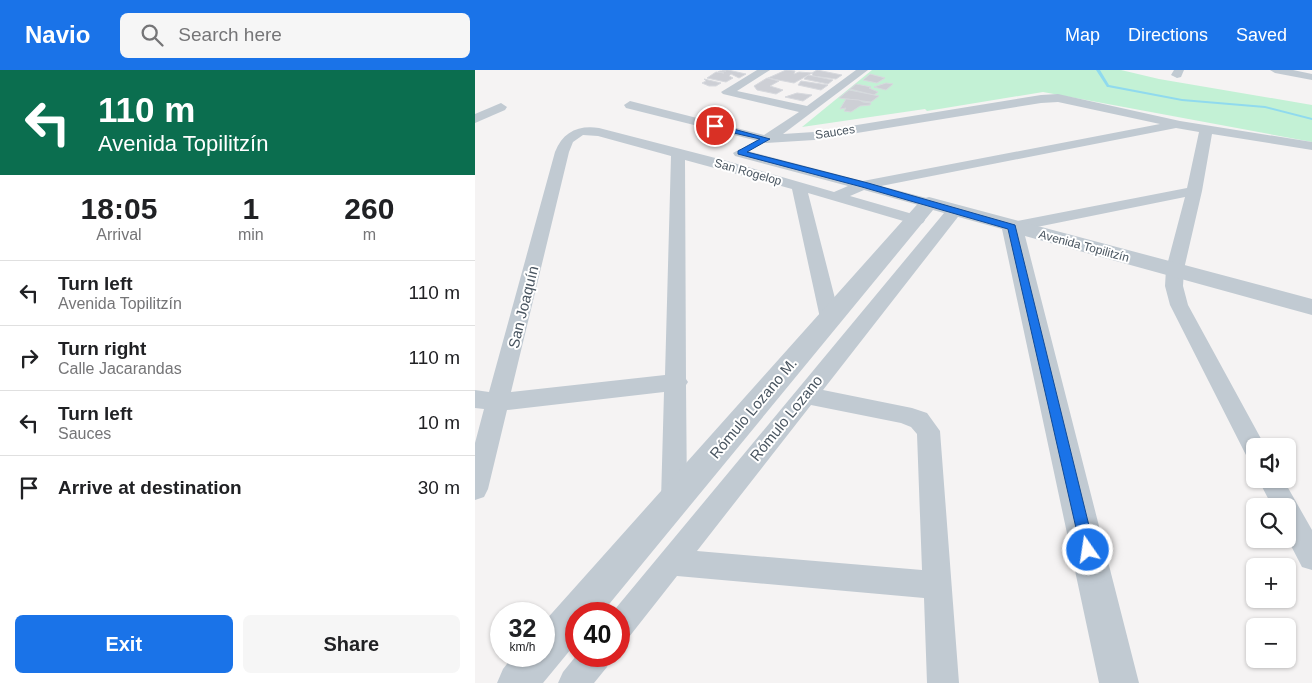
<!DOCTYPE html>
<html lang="en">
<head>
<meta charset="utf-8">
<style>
	:root { --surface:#fff; --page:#f6f6f6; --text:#202124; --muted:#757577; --line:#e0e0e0; --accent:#1a73e8 }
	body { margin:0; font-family:Arial,sans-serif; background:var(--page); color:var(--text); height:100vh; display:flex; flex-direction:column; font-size:19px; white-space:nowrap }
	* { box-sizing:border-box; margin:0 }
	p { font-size:16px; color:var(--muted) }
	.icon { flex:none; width:28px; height:28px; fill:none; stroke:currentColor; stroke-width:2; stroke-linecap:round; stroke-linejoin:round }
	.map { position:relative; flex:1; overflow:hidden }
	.drawer { display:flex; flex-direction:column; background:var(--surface); width:475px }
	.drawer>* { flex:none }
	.guide { background:#0b6e4f; color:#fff; overflow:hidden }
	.buttons { position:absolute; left:771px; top:368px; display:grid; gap:10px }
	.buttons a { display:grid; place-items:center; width:50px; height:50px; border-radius:8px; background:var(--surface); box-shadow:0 1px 4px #0004; font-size:25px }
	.speed { position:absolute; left:15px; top:532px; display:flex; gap:10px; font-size:25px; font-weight:700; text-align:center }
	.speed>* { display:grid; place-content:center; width:65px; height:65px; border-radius:50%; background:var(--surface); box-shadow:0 1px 4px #0004; line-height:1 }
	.speed small { font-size:12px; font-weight:400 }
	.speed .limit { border:8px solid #d22; background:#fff; color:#111 }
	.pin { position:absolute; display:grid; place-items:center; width:42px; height:42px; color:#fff; margin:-21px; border:2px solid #fff; border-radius:50%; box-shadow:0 1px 5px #0007 }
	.me { position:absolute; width:55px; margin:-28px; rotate:347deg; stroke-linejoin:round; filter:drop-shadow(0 0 4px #0008) }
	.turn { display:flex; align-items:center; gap:18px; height:105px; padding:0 15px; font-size:22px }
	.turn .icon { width:65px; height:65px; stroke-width:2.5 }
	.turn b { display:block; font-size:35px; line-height:42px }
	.eta { display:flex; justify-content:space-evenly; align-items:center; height:85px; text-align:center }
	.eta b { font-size:30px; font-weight:700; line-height:35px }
	.button { display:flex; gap:10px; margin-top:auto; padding:10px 15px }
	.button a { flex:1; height:58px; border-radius:8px; background:var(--accent); color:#fff; font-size:20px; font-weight:700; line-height:58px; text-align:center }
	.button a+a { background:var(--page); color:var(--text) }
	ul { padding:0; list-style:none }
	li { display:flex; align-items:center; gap:15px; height:65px; padding:0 15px; border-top:1px solid var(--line) }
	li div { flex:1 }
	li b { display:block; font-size:19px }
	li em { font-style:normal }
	header { display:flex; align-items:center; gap:30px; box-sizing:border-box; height:70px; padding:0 25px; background:var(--accent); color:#fff }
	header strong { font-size:24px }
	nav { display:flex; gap:28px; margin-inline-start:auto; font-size:18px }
	.search { width:350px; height:45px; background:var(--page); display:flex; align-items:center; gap:12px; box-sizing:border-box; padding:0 18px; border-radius:8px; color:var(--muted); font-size:19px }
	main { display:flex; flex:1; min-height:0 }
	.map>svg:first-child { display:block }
</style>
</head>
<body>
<header>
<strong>Navio</strong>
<div class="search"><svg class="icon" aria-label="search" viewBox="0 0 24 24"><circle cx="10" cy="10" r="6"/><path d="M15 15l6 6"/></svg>Search here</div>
<nav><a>Map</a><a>Directions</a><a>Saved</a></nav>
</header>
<main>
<section class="drawer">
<div class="guide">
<div class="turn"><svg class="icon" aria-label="left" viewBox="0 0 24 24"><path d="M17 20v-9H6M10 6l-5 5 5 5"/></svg><div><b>110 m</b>Avenida Topilitzín</div></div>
</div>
<div class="eta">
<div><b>18:05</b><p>Arrival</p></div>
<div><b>1</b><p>min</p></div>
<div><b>260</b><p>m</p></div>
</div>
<ul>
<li><svg class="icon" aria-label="left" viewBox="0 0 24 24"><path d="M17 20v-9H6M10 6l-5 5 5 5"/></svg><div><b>Turn left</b><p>Avenida Topilitzín</p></div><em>110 m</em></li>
<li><svg class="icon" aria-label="right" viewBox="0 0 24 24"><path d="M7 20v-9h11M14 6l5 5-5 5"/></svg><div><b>Turn right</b><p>Calle Jacarandas</p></div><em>110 m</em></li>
<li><svg class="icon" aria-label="left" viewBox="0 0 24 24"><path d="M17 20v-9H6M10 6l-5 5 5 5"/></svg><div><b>Turn left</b><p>Sauces</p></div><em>10 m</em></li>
<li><svg class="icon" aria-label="arrive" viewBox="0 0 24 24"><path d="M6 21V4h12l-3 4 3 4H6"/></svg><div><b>Arrive at destination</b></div><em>30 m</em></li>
</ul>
<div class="button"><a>Exit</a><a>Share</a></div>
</section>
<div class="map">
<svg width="837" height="613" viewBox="0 0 837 613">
	<rect width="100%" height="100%" fill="#f5f3f3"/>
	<!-- green -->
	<polygon fill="#c3f1d5" points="397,0 646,0 684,9 837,35 837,72 568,22 452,41 450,39 327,57"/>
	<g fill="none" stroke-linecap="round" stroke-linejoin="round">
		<!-- stream -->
		<polygon fill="#90daee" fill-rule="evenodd" points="621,0 625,0 634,15 707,29 790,36 837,48 837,50 790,38 707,31 633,17 632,17"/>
	</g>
	<!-- building -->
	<g fill="#cdcfd5" stroke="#d7d9de">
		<polygon points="247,0 253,0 271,4 264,8 256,4 254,6 258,8 251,12 232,8 241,2 249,3 243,2 245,1 251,1"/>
		<polygon points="311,0 320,1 319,4 324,2 337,3 319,13 293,8"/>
		<polygon points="342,0 367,5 361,9 338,6 337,3"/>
		<polygon points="395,4 410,8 402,13 388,10"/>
		<polygon points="333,5 358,10 353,14 329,9"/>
		<polygon points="292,8 304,11 295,16 308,20 301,24 282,20 279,16"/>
		<polygon points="229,9 246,13 241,16 234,16 227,13 231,11"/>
		<polygon points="326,11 353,15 346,20 323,15"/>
		<polygon points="411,13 418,14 411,20 399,17"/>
		<polygon points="381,14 396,17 394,18 403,22 399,25 375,19"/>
		<polygon points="374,20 404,26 396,32 364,28"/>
		<polygon points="322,23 337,25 328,31 310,27"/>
		<polygon points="371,29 384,30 388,32 396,33 395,35 385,36 376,42 369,41 371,38 365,39"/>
	</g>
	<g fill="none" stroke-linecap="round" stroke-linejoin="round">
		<!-- minor -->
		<g fill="#c1cad2" fill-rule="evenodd">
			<path d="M282,0H295L262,21L332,36L381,0H393L308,64L339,62L566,25L583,24L705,51L837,72V80L737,64L727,121L709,199L708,216L713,235L790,376H780V390L772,387L695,235L690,216L691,199L710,127L537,162L531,160L529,157L531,154L537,152L712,118L724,62L701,58L406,116L459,130L462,133L459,136L454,138L389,120L375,126L448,147L450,150L448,153L442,155L333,123L365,248L362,253L355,255L348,253L345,248L317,119L210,90L211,309L213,312L211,315L212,430L208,438L199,442L190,438L186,430L189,322L32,340L13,419L9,427L0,430V373L9,339L0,338V320L14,322L80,82C88,62 103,55 124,58L252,91L359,122L373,116L260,86L258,83L265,79L388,111L685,54L583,32L566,33L339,70L291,73L151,38L149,35L155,31L289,65L324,42L248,24L246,22ZM108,65L123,66L196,86L190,305L36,322L94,82L98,72Z"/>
			<polygon points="699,0 709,0 706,7 702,8 696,5"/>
			<polygon points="795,0 818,0 837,4 837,10 800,3"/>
			<polygon points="26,33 32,37 30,40 0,53 0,44"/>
			<path d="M480,135L486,137L488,140L486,143L348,320L437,338L452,343L465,361L484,613H452L449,528L202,506L154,567L144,572V544H136L474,137ZM336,335L426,353L436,357L442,364L447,500L222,481Z"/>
			<polygon points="783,409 808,409 837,460 837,500 827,497 812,468 812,436 797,436"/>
			<polygon points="101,586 136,586 132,597 119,613 83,613 88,602"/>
		</g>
		<!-- tertiary -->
		<polygon fill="#c1cad2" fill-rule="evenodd" points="454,127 837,229 837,245 550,166 664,613 624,613 527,159 458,140 126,544 101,544 101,573 68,613 22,613 28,599 38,586 69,586 69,552 447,129"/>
	</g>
	<!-- route -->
	<polygon fill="#1a73e8" stroke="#114b97" points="240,54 295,69 272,82 393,113 540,155 620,480 618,485 613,487 608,485 606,480 533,159 387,117 263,84 263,81 285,69 237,58 236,56"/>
	<g text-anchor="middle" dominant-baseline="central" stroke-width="4" stroke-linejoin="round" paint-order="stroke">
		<!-- far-street labels -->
		<g font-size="12" fill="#4a5661" stroke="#fff">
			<text transform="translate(360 62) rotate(-9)">Sauces</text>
			<text transform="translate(273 102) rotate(16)">San Rogelop</text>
			<text transform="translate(609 176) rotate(15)">Avenida Topilitzín</text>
		</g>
		<!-- street labels -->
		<g font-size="15" fill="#4a5661" stroke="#fff">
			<text transform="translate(48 237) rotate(-76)">San Joaquín</text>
			<text transform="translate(278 338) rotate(-50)">Rómulo Lozano M.</text>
			<text transform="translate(311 348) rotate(-51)">Rómulo Lozano</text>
		</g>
	</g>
</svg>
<div class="buttons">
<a><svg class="icon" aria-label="sound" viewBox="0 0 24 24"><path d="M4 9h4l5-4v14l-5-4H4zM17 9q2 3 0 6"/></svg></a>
<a><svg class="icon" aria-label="search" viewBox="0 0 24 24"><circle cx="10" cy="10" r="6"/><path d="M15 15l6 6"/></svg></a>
<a>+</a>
<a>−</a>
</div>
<div class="speed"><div>32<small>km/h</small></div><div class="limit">40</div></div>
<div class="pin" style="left:240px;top:56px;background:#d93025"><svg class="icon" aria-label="arrive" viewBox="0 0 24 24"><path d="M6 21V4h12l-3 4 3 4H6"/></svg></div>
<svg class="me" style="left:613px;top:480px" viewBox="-20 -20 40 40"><circle r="17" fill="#1a73e8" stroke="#fff" stroke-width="3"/><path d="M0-11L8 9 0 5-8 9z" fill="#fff"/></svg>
</div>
</main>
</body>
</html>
